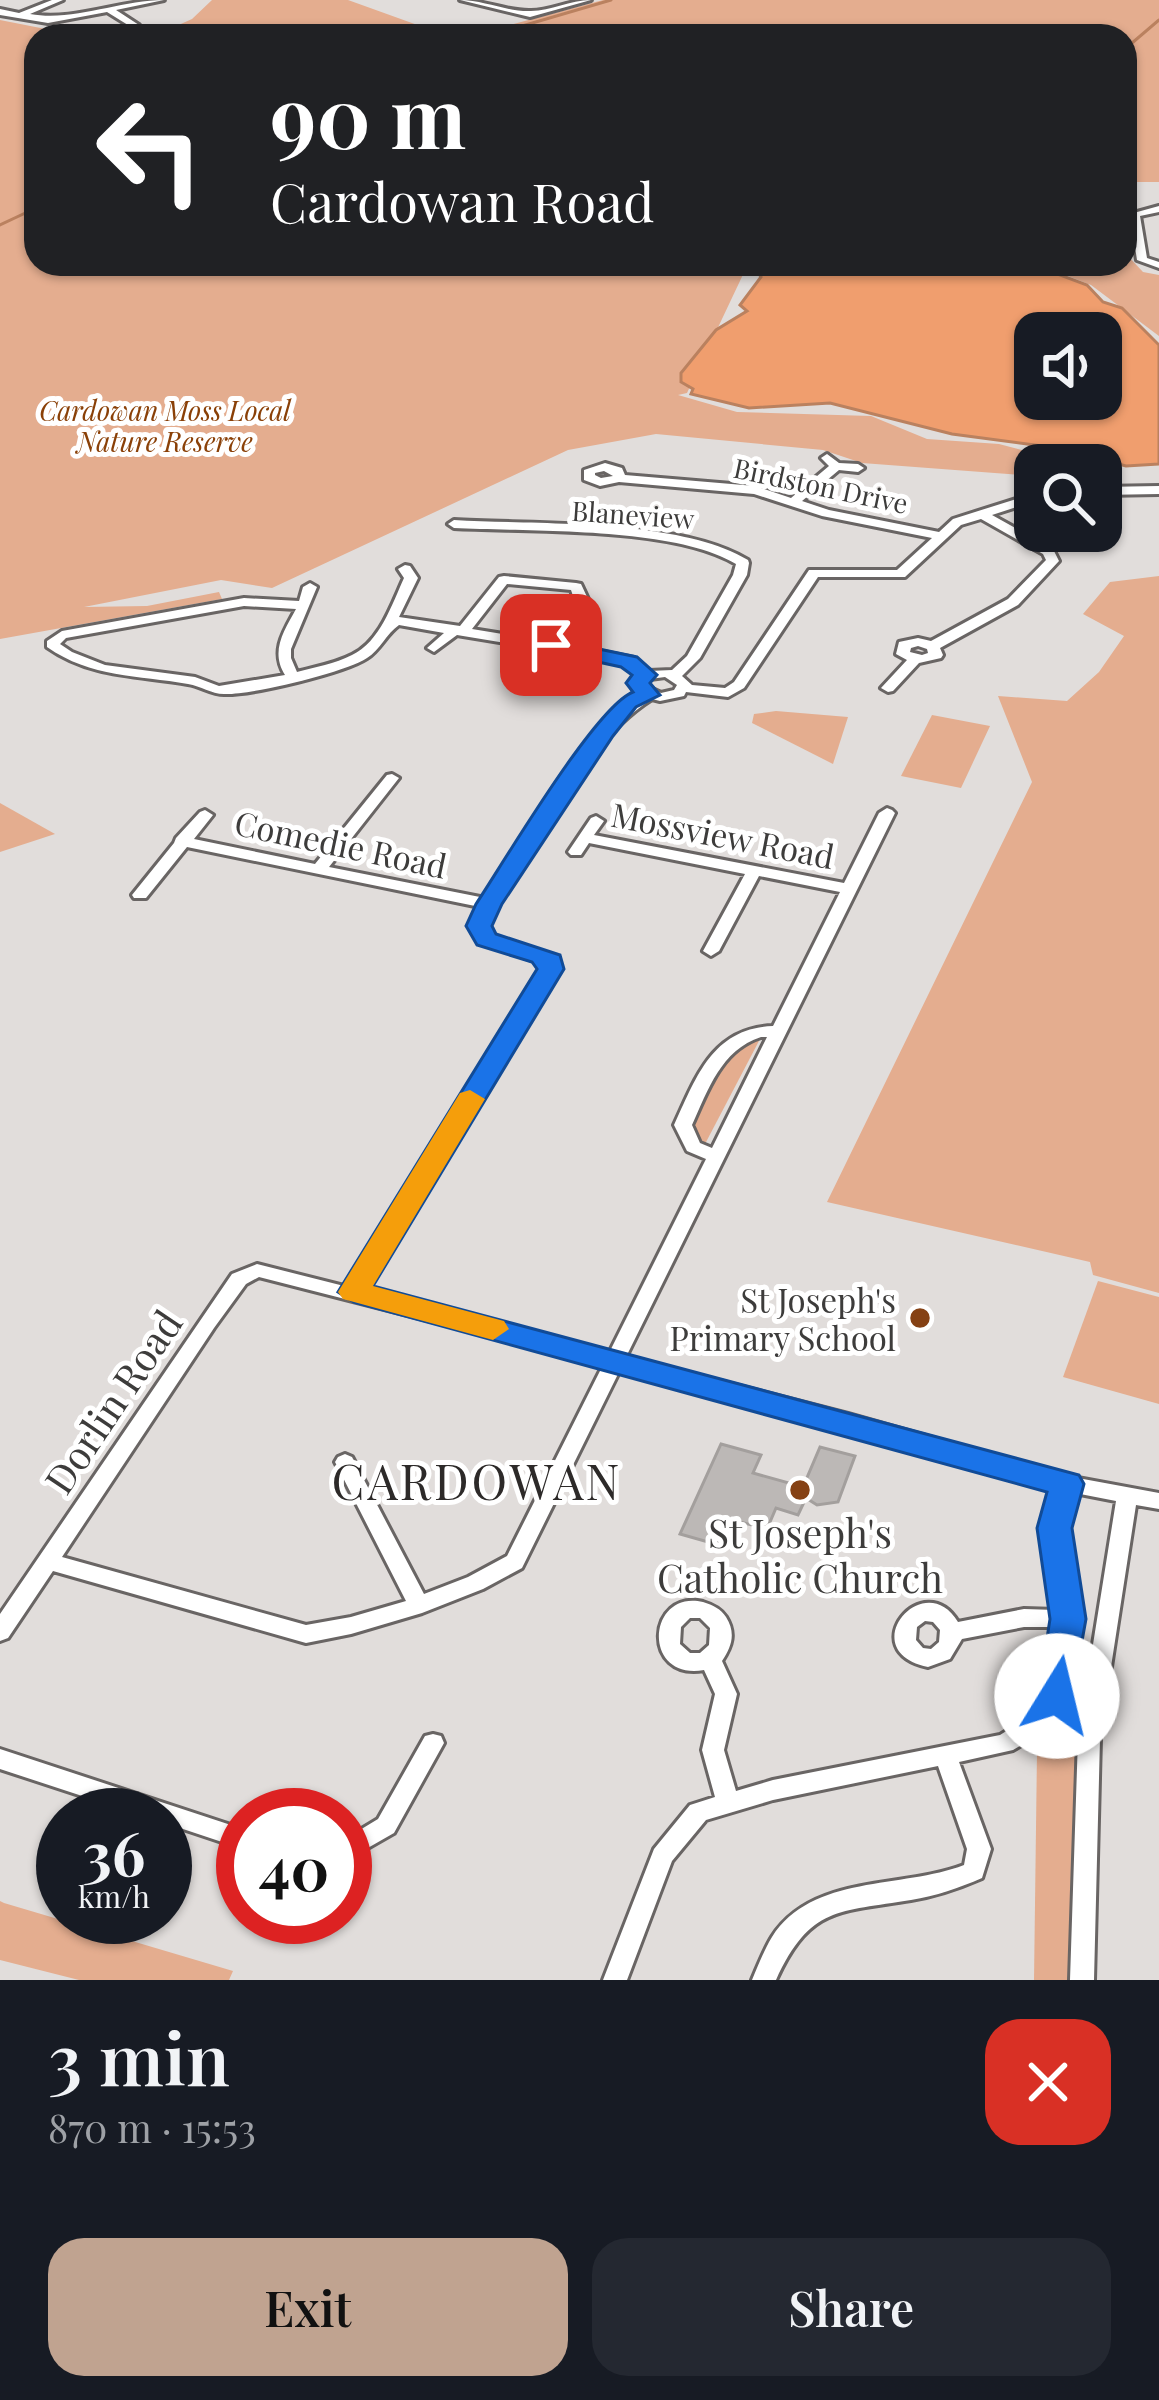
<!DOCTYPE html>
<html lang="en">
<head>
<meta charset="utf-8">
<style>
	:root { --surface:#171b24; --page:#242831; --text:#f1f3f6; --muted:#9ea1a6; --accent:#c0a390 }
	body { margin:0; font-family:"Playfair Display",serif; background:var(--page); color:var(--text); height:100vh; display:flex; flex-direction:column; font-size:45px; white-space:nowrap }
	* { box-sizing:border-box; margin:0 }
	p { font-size:39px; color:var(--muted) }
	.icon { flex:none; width:66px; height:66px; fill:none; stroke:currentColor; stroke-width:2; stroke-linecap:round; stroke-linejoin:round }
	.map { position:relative; height:1980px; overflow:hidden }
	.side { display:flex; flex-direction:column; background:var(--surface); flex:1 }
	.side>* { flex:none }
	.top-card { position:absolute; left:24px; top:24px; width:1113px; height:252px; border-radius:36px; box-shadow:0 3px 9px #0004; background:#202124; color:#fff; overflow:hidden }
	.tools { position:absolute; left:1014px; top:312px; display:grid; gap:24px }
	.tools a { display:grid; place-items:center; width:108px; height:108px; border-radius:24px; background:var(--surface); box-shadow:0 3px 9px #0004; font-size:60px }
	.speed { position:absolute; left:36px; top:1788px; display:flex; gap:24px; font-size:60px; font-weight:700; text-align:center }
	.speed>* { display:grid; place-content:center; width:156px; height:156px; border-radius:50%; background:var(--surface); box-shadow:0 3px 9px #0004; line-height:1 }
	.speed small { font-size:30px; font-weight:400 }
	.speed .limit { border:18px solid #d22; background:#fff; color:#111 }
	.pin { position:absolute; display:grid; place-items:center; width:102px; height:102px; color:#fff; margin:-51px; border-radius:24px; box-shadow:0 6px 18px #0006 }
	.me { position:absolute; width:132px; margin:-66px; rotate:9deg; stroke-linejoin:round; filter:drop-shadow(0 0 9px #0008) }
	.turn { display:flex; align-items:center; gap:42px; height:252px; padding:0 48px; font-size:54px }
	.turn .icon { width:156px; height:156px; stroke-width:2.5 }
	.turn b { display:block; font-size:84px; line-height:102px }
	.round { display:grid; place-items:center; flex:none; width:126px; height:126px; border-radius:36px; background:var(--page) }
	.overview { display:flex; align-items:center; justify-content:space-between; height:204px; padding:0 48px }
	h1 { font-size:72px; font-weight:600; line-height:90px }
	.button { display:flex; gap:24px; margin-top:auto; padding:24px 48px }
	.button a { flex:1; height:138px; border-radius:36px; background:var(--accent); color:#111; font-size:48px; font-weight:600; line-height:138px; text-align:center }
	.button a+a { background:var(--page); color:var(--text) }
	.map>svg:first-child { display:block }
</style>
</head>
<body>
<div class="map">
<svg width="1159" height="1980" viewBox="0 0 1159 1980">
	<rect width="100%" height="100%" fill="#e1dddb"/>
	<!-- green -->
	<g fill="#e4ad8f">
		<polygon points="212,0 348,0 448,36 154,36 192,19"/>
		<polygon points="603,0 1159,0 1159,182 1125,182 1125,36 469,36"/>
		<polygon points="0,20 81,36 36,36 36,264 748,264 687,393 678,395 737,412 871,416 927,439 999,444 1056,459 1053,465 1035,465 1035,476 862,463 823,450 656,434 568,450 272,588 221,580 84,607 147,606 219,592 222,599 0,639"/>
		<polygon points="1125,253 1143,272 1159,275 1159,336 1091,285 1037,264 1125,264"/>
		<polygon points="1159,576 1159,1293 1093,1275 1090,1262 827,1202 1032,782 998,696 1067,701 1099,672 1124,636 1083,614 1110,582"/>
		<polygon points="776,711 848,717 833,764 752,723 754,714"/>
		<polygon points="932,715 990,726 961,788 901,776"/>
		<polygon points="0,803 55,834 0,852"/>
		<polygon points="753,1037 760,1039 705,1144 699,1143 689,1130 718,1061"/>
		<polygon points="1098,1281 1159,1297 1159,1404 1063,1377"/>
		<polygon points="1082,1718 1076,1980 1034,1980 1037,1752"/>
		<polygon points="0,1901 4,1903 233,1971 229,1980 79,1980 0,1960"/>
	</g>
	<!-- water -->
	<path fill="#f09e6e" stroke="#ba815f" stroke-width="3" fill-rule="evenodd" d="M752,264H1031L1087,285L1103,302L1122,308L1159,345V464L1126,466L1057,448L952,434L830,403L749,408L691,394L693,389L681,382V373L716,330L747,311L740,305L761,277ZM1035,333H1101V399H1035Z"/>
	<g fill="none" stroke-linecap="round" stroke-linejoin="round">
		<!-- stream -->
		<g stroke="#ba815f" stroke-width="3">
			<polyline points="488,36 611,0"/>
			<polyline points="1125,49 1159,20"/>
			<polyline points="0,225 36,208"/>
		</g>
	</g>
	<!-- building -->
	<polygon fill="#bcb8b6" stroke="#a39f9d" stroke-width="3" points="721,1444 761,1455 753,1473 803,1487 820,1447 855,1456 838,1502 817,1505 806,1498 798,1515 776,1508 767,1529 733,1520 722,1546 680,1534"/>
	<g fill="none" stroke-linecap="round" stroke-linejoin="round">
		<!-- minor casing -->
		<g stroke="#696564" stroke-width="6">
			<g id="minor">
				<path d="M52,0H63L30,14C74,22 119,0 164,0L116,10L139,25V29L136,30L107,12L48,23L0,15V9L19,13Z"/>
				<path d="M460,0C484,0 507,12 531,11C551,11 570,0 591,0L530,17Z"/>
				<polygon points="1159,206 1159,212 1140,216 1147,258 1159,262 1159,268 1137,260 1130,214"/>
				<path d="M827,454L839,463L858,464L864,468L858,472L839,470L802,501L829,510L939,532L953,519L1035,493V501L992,515L1053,549L1059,561L1018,605L940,648L943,655L941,658L919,663L893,691L888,692L881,688L907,660L896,654L899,642L918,638L931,641L1008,599L1046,560L1043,554L981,519L961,525L905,577H818L744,688L728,697L686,692L684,696L660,701L652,699C600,732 566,792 534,844C518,870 500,897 487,925L492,936L557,958L558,969L364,1291L609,1353L706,1159L687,1151L674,1125C696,1078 712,1028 773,1026L840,892L759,876L719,951L711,956L703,951L745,874L589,843L581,855H571L568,852L591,818L596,816L604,821L594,835L844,883L879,813L887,808L892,810L895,813L626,1357L848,1414L1067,1476L1159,1493V1509L1136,1505L1100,1738L1094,1980H1070L1078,1738L1116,1501L1075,1493L1064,1529L1079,1619L1073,1678L1052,1726L1013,1750L959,1762L991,1849L982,1878C959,1888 936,1896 911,1900C839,1912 810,1906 776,1980H752C758,1966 764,1950 772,1937C812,1874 902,1889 964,1865L967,1849L938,1766L773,1800L706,1820L672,1861L627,1980H603L654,1849L690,1805L715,1797L702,1750L715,1694L704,1670C641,1681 647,1589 703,1602C713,1605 721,1609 726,1617C736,1633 732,1646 722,1661L737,1694L724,1750L736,1791L773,1780L1000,1735L1035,1713L1051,1678L1056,1627H1024L962,1639L950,1659L928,1667C852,1651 924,1565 958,1622L1024,1609L1056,1610L1044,1529L1055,1488L848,1428L620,1370L522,1568L483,1589L422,1613L351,1634L306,1643L53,1571L8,1638L0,1641V1614L232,1274L257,1264L348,1287L542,969L543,964L480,942L471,925L480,907L187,847L146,898H134L132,895L174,843L176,838L200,812L205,810L213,815L194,839L315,864L387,775L392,774L399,778L329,867L485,898C525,835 576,734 640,695L635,693L630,684L638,675L624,664L553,651L536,676L531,677L524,673L541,649L457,635L434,652L427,648L444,633L399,625C386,634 380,650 367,658C344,673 251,695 224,694C211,694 201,686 188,684C138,675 91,678 47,647V641L62,631L244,598L299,601L303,587L310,583L317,587L291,649V658L297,672C315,667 335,664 352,655C380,642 392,604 404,578L398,569L405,565L410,566L418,578L399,617L460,626L499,577L504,576L576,583L581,584L588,599L558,643L634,658L649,671L672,670L687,656L733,575L736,564C673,526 530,532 454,528L448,524L454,520C536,525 678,518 748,560L749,563L747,575L700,658L682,676L692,685L725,688L734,682L809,570H897L932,538L822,516L754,494L619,482L600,486L584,480V470L605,463L622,468L625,475L755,486L791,498L829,466L821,458ZM604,471L613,476L601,478L595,475V473ZM507,584L571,590L574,599L546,641L472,629ZM244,606L296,609C284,631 270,651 285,675L219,686L195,677L105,665L72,652L60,644L66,638ZM918,646L927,649L928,653L922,655L910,652L911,648ZM665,677L677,685L674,690L661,693L644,685L650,679ZM761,1037H767L712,1148L700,1143L692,1125C708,1090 721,1050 761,1037ZM259,1277L603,1365L507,1556L468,1577L424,1594L352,1457L345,1454L338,1457L335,1462L406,1601L351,1617L306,1625L62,1557L214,1328L246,1284ZM690,1618H700L710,1628L709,1645L700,1653H690L680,1644L681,1627ZM925,1621L933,1622L940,1630L939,1642L931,1649L923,1648L916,1640L917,1627Z"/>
				<polygon points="1159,486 1159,494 1101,495 1101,487"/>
				<polygon points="433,1734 441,1736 444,1743 394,1833 345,1861 345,1839 378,1819 425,1736"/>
				<polygon points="0,1749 243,1829 243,1849 165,1823 165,1815 140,1815 0,1769"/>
			</g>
		</g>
		<!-- minor -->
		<use href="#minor" fill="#fff" fill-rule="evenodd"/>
	</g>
	<!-- route -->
	<path fill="#1a73e8" stroke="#114b97" stroke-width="3" d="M551,639L637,657L657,675L650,683L660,695L636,707L613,736L502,904L492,926L496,934L560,955L564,969L373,1286L1079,1475L1084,1484L1072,1528L1086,1619L1070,1707L1057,1711L1044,1707L1038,1696L1050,1619L1037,1528L1047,1492L354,1302L338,1292L537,969L532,962L477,945L466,926L476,904C504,862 595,707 633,692L626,683L632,675L621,667L543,650V641Z"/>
	<!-- slow -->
	<polygon fill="#f59e0b" points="470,1090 485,1099 373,1286 504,1321 509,1329 493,1340 343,1299 338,1292 460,1093"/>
	<!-- markers -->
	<g fill="#854114" stroke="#fff" stroke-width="4.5">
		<circle cx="920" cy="1318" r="12"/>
		<circle cx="800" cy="1490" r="12"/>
	</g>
	<g text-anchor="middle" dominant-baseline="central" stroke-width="10" stroke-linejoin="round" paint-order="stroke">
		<!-- far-park labels -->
		<g font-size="27" font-style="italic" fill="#8a4007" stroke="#fff">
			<text x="165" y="410">Cardowan Moss Local<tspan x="165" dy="31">Nature Reserve</tspan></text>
		</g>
		<!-- far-street labels -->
		<g font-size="27" fill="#3d3c3b" stroke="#fff">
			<text transform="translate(821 485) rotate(12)">Birdston Drive</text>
			<text transform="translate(633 514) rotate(4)">Blaneview</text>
		</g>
		<!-- street labels -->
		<g font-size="33" fill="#3d3c3b" stroke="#fff">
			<text transform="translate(723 834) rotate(11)">Mossview Road</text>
			<text transform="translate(341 843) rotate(12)">Comedie Road</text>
		</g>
		<!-- poi labels -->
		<g font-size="33" fill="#3d3c3b" stroke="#fff" text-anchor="end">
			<text x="896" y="1299">St Joseph's<tspan x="896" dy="38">Primary School</tspan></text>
		</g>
		<!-- near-street labels -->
		<g font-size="39" fill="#3d3c3b" stroke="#fff">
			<text transform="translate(112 1401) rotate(-56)">Dorlin Road</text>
		</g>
		<!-- near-poi labels -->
		<g font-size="39" fill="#3d3c3b" stroke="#fff">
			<text x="800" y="1532">St Joseph's<tspan x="800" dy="45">Catholic Church</tspan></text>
		</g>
		<!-- near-quarter labels -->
		<g font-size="48" letter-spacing="3" fill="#2d2a29" stroke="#fff">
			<text x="477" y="1480">CARDOWAN</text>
		</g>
	</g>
</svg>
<div class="tools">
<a><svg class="icon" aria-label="sound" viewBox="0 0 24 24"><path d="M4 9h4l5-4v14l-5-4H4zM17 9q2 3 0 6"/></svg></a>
<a><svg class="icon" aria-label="search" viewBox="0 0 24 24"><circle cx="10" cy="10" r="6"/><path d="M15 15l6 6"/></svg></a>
</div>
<div class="speed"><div>36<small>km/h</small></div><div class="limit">40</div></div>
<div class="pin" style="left:551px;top:645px;background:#d93025"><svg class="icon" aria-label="arrive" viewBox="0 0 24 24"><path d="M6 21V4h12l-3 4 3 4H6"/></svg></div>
<svg class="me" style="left:1057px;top:1696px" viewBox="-20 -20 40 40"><circle r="19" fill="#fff"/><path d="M0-13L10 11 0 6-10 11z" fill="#1a73e8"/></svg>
<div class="top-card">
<div class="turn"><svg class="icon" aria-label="left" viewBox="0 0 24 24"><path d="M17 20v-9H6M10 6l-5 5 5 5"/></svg><div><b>90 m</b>Cardowan Road</div></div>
</div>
</div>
<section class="side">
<div class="overview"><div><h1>3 min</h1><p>870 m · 15:53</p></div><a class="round" style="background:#d93025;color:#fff"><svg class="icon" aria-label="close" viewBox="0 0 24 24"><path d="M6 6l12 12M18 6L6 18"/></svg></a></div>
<div class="button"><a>Exit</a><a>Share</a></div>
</section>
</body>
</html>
